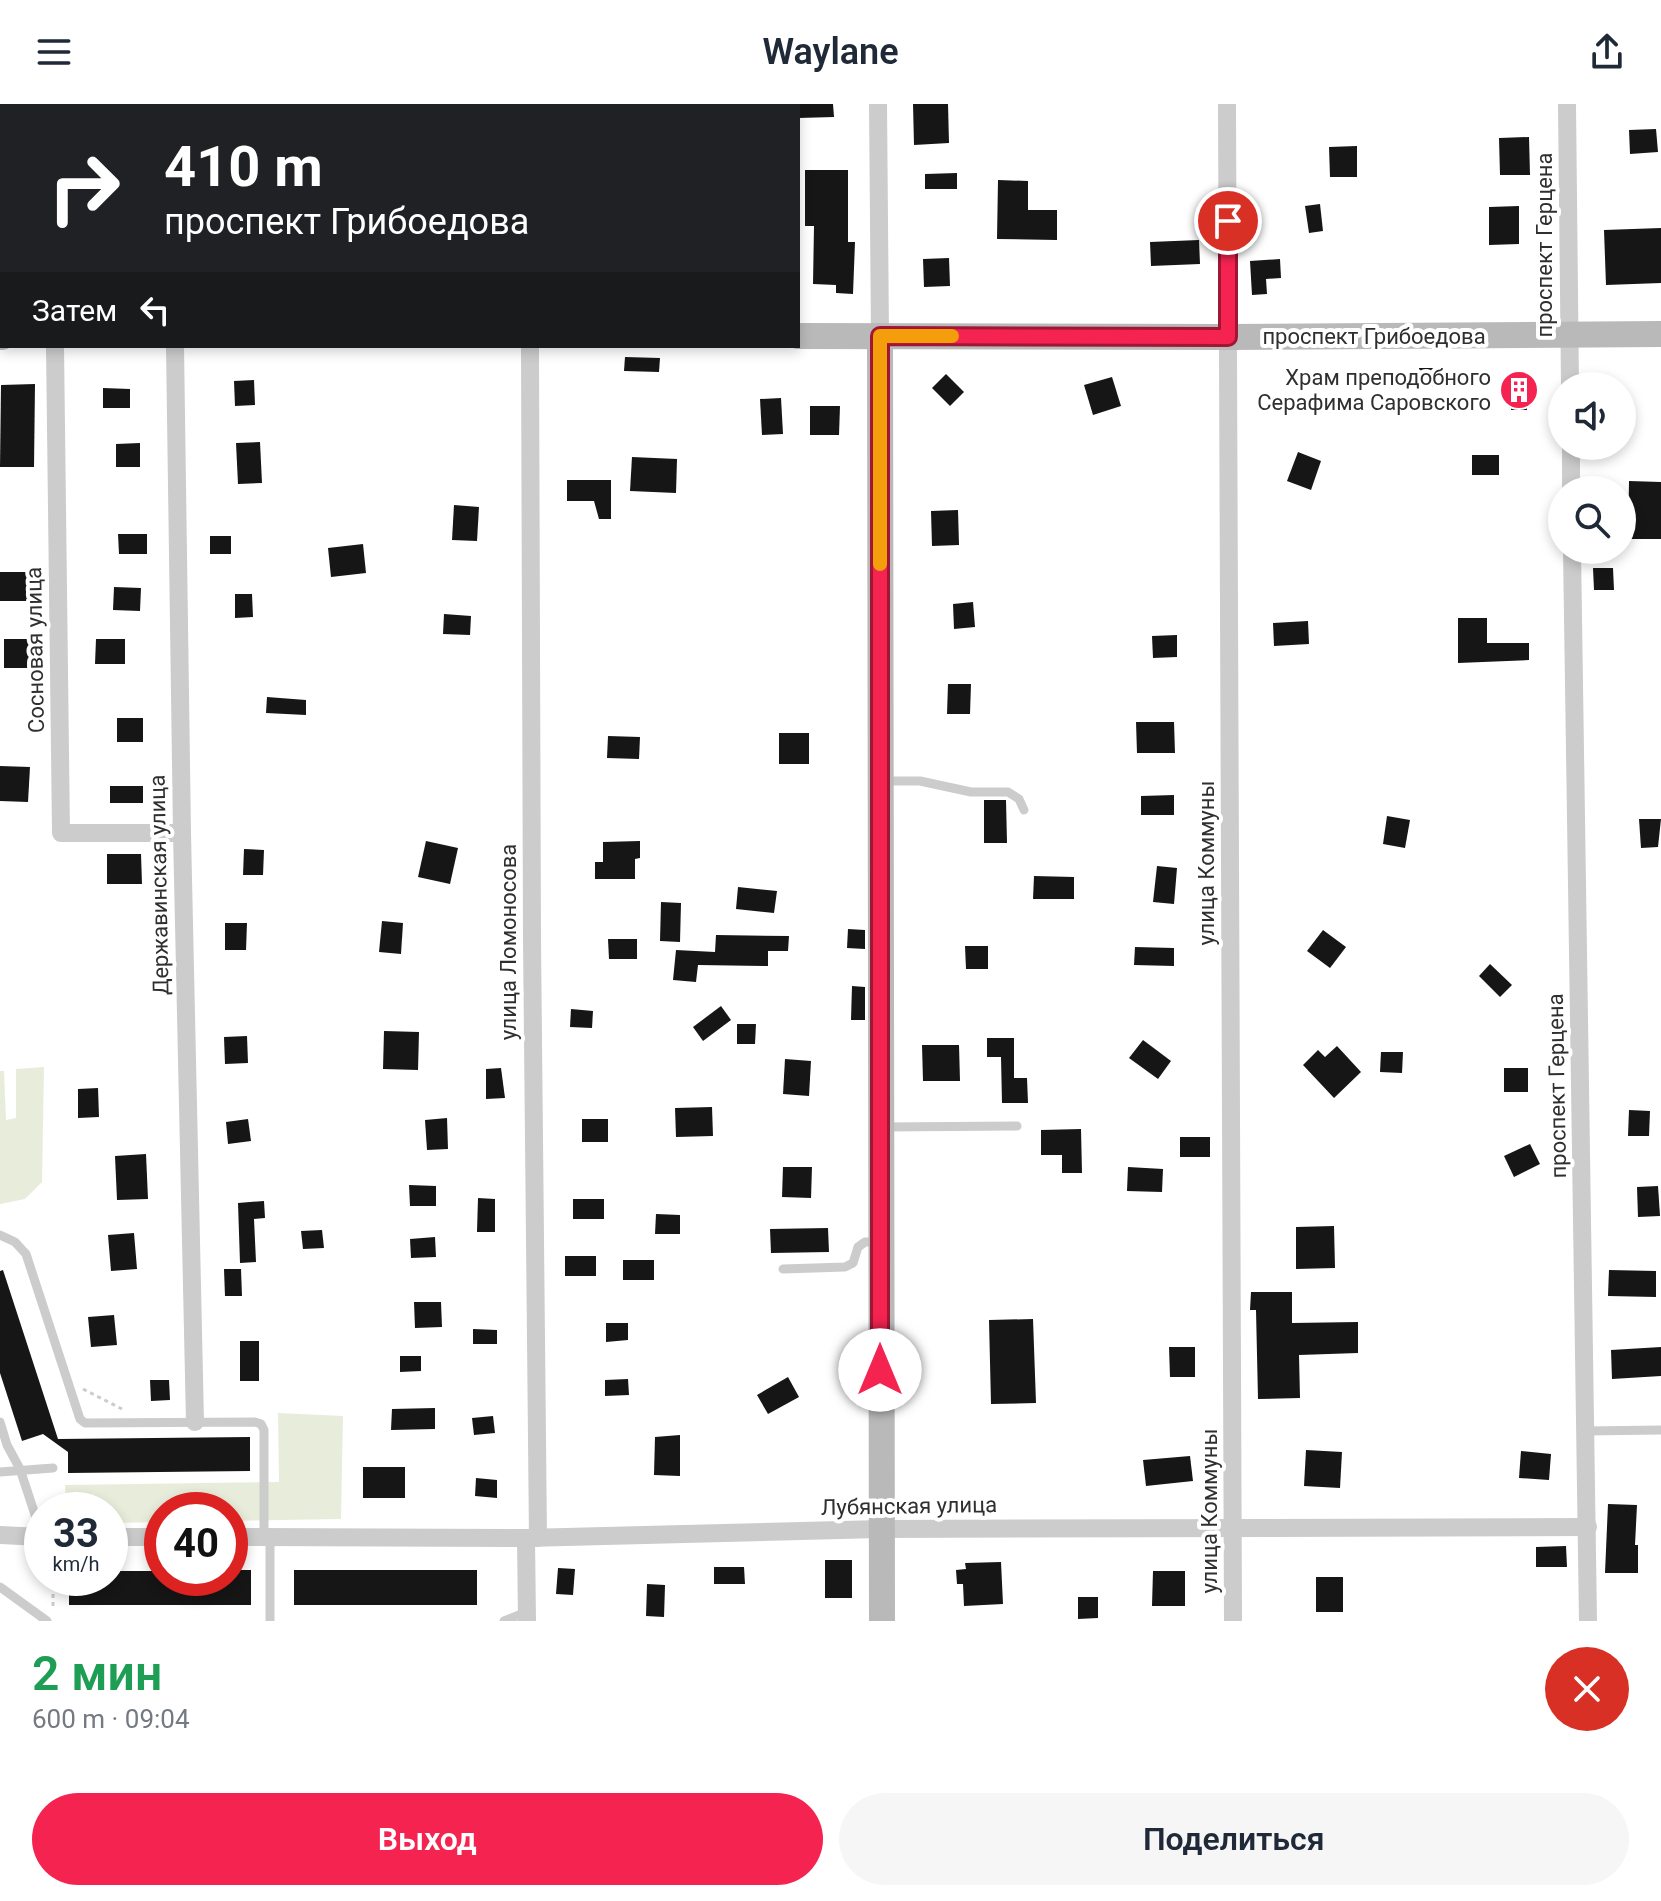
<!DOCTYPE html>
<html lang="ru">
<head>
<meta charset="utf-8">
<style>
	:root { --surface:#fff; --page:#f6f6f7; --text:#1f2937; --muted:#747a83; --accent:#f42350 }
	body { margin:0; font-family:Roboto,sans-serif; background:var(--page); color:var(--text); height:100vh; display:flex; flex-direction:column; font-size:30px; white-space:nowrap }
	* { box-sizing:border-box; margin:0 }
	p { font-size:26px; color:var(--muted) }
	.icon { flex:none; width:44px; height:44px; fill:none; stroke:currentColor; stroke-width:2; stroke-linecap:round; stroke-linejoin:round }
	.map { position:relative; height:1517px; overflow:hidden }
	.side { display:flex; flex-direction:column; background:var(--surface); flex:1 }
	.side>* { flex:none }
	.hud { position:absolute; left:0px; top:0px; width:800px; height:244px; box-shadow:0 4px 12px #0003; background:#202124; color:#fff; overflow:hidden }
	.buttons { position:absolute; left:1548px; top:268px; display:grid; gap:16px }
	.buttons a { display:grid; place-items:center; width:88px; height:88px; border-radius:50%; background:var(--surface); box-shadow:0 4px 12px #0003; font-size:40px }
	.speed { position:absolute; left:24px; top:1388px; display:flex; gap:16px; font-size:40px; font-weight:700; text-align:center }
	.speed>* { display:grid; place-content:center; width:104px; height:104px; border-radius:50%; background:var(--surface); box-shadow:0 4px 12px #0003; line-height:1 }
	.speed small { font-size:20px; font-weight:400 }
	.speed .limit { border:12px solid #d22; background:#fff; color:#111 }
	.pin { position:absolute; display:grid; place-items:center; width:68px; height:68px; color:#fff; margin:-34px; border:4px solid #fff; border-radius:50%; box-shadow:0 2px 8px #0007 }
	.me { position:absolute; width:88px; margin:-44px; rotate:0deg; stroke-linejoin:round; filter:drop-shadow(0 0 6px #0008) }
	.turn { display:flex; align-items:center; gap:28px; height:168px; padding:0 32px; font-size:36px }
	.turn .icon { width:104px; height:104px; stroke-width:2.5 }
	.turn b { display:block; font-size:56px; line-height:68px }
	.then { display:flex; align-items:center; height:76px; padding:0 32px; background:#0003; gap:16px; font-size:30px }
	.round { display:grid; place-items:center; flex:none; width:84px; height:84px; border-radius:42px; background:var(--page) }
	.head { display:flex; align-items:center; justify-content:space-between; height:136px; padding:0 32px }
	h1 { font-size:48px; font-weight:600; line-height:60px; color:#1e9e55 }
	.action { display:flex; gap:16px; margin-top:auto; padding:16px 32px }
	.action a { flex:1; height:92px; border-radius:48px; background:var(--accent); color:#fff; font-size:32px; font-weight:600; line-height:92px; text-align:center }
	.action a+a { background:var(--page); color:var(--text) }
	header { display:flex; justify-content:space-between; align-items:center; height:104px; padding:0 32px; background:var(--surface); font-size:36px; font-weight:600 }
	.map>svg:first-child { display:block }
</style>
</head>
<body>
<header><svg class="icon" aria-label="menu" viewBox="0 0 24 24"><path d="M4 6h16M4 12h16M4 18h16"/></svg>Waylane<svg class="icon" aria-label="share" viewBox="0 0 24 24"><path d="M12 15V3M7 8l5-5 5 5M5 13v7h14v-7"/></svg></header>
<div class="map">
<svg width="1661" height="1517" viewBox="0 0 1661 1517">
	<rect width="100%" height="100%" fill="#fff"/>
	<!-- green -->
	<g fill="#e8eddb">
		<polygon points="44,963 42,1078 25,1095 0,1100 0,967 4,967 6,1016 16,1014 16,965"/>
		<polygon points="278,1309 343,1312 341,1415 230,1417 230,1406 162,1406 162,1418 110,1419 110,1406 66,1406 65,1381 279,1378"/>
	</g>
	<!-- building -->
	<g fill="#161616">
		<polygon points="798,0 833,0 834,13 798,14"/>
		<polygon points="913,0 948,0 949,39 914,41"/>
		<polygon points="1656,25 1658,48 1630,50 1629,26"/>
		<polygon points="1529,33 1530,71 1500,71 1499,34"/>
		<polygon points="1357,42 1357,73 1330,73 1329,43"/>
		<polygon points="805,66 848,66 848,138 855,138 853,190 836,189 836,181 813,180 814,122 805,122"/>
		<polygon points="957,69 957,85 925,85 925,70"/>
		<polygon points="998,76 1028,77 1028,106 1057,106 1057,136 997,135"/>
		<polygon points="1320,100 1323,127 1309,129 1305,102"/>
		<polygon points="1519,102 1519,140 1489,141 1489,103"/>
		<polygon points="1661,124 1661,179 1606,181 1604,126"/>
		<polygon points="1199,136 1200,160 1151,162 1150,138"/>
		<polygon points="949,154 950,182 924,183 923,155"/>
		<polygon points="1280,155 1281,174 1266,175 1267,190 1252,191 1250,157"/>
		<polygon points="625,253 660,254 659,268 624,267"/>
		<rect x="1419" y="264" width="25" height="19"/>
		<polygon points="1514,269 1524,269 1532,277 1532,301 1527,301 1527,306 1511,306 1511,301 1507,301 1506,277"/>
		<polygon points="946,270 964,288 950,302 932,284"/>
		<polygon points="1112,273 1121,302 1093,311 1084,281"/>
		<polygon points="254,276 255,301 235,302 234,277"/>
		<polygon points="35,280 34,363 0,363 1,281"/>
		<polygon points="103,284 130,285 130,304 103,304"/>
		<polygon points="781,294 783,330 762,331 760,295"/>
		<polygon points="810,302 840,302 839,331 810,331"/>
		<polygon points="260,338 262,379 238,380 236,339"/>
		<polygon points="140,339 140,363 116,363 116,340"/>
		<polygon points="1298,348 1321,357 1311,386 1287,377"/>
		<rect x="1472" y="351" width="27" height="20"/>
		<polygon points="632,353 677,355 676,389 630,387"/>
		<polygon points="567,376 611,376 611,415 599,415 594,397 567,397"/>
		<polygon points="1629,377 1661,378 1661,435 1628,435"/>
		<polygon points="454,401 479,403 477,437 452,436"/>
		<polygon points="958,406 959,441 932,442 931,407"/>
		<polygon points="118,430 147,430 147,450 119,450"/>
		<rect x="210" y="432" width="21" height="18"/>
		<polygon points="363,440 366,469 331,473 328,444"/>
		<polygon points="1593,464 1613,464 1614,486 1594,486"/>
		<rect x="0" y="468" width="34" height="29"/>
		<polygon points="114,483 141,484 140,507 113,506"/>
		<polygon points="235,490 252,490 253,513 235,514"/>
		<polygon points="973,498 975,523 954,525 953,500"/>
		<polygon points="444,510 471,512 470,531 443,530"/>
		<polygon points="1458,514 1487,514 1487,539 1529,539 1529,556 1458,559"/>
		<polygon points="1308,517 1309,540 1274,542 1273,519"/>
		<polygon points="1177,531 1177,553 1153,554 1152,532"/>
		<rect x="4" y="535" width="36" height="29"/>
		<polygon points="96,535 125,535 125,560 95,560"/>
		<polygon points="948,580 971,580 970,610 947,610"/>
		<polygon points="267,593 306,596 306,611 266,609"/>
		<rect x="117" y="614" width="26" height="24"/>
		<polygon points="1136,618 1174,618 1175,649 1137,649"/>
		<rect x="779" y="629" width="30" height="31"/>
		<polygon points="608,632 640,633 639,655 607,654"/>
		<polygon points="0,662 30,663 28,698 0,697"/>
		<rect x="110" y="682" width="33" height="17"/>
		<polygon points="1174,691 1174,711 1141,711 1141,692"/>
		<polygon points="984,696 1006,696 1007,739 984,739"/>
		<polygon points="1387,712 1410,716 1405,744 1383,740"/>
		<polygon points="1639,715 1661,715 1658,743 1641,744"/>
		<polygon points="426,737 458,744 450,780 418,773"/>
		<polygon points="640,737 640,754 635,755 635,775 595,775 595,758 603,758 603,738"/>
		<polygon points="244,745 264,746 263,771 243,771"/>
		<polygon points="107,750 141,750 142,780 107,780"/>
		<polygon points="1157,762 1177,764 1174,800 1153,798"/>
		<polygon points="1034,772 1074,773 1074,795 1033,795"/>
		<polygon points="738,783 777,787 774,809 736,805"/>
		<polygon points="661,798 681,799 680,838 660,837"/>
		<polygon points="382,817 403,819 401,850 379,848"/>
		<polygon points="225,819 247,819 246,846 225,846"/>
		<polygon points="848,825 865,826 865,845 847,844"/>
		<polygon points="1323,826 1346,843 1330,864 1307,847"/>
		<polygon points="716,831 789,832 788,847 768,847 768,862 698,861 696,878 673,876 676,846 715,848"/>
		<polygon points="608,835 637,835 637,855 609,855"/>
		<polygon points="965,842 988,842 988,865 966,865"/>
		<polygon points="1135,843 1174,844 1174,862 1134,861"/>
		<polygon points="1490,860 1512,881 1500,893 1479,872"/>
		<polygon points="852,882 865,883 865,916 851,916"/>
		<polygon points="721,902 731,916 703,937 693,923"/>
		<polygon points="571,905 593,907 592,924 570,923"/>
		<polygon points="737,920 756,920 755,940 737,940"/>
		<polygon points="384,927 419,928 418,966 383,965"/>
		<polygon points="247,932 248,959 225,960 224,933"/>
		<polygon points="987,934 1014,934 1014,974 1027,974 1028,999 1002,999 1001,953 987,953"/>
		<polygon points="1143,936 1171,957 1158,975 1129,954"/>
		<polygon points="922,941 959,941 960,977 923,977"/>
		<polygon points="1337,942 1361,968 1334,994 1303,961 1318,946 1325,953"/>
		<polygon points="1381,948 1403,948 1402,969 1380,968"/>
		<polygon points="785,955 811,957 809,992 783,990"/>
		<polygon points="501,964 505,994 486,995 486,965"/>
		<rect x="1504" y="964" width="24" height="24"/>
		<polygon points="98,984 99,1013 78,1014 78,985"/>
		<polygon points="712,1003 713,1032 676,1033 675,1004"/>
		<polygon points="1629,1006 1650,1007 1649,1032 1628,1032"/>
		<polygon points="447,1014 448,1045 427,1046 425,1016"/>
		<polygon points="248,1015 251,1037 228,1040 226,1018"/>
		<rect x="582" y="1015" width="26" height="23"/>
		<polygon points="1081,1025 1082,1069 1062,1069 1062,1051 1041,1051 1041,1026"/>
		<rect x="1180" y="1033" width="30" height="20"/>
		<polygon points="1530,1040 1540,1060 1514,1073 1504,1052"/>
		<polygon points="146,1050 148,1095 117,1096 115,1052"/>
		<polygon points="783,1063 812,1063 811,1094 782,1093"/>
		<polygon points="1128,1063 1163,1065 1162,1088 1127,1087"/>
		<polygon points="409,1081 436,1082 436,1102 410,1102"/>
		<polygon points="1658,1082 1660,1112 1638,1113 1637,1083"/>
		<polygon points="478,1094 495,1095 495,1128 477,1128"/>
		<rect x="573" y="1095" width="31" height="20"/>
		<polygon points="264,1097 265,1114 254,1115 256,1158 240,1159 238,1099"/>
		<polygon points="656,1110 680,1111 680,1130 655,1130"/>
		<polygon points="1334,1122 1335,1164 1296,1165 1296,1123"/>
		<polygon points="828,1124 829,1148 771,1149 770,1125"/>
		<polygon points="322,1126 324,1144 303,1145 301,1127"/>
		<polygon points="134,1129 137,1165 111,1167 108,1131"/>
		<polygon points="435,1133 436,1153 411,1154 410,1135"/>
		<rect x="565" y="1152" width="31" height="20"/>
		<rect x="623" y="1156" width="31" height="20"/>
		<polygon points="224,1165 241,1165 242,1192 225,1192"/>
		<polygon points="3,1166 58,1335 250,1333 250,1367 68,1369 68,1348 43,1330 22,1337 0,1269 0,1167"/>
		<polygon points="1609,1166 1656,1167 1656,1193 1608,1192"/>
		<polygon points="1251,1188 1292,1188 1292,1219 1358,1218 1358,1249 1299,1251 1300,1294 1258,1295 1256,1206 1250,1206"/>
		<polygon points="414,1198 441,1198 442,1223 415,1224"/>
		<polygon points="114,1211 117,1241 91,1243 88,1213"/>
		<polygon points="1033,1215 1036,1299 991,1300 989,1216"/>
		<polygon points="606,1219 628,1219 628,1236 606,1238"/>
		<polygon points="473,1225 497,1226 497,1240 473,1240"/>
		<rect x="240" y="1237" width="19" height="40"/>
		<polygon points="1169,1243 1195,1243 1195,1273 1170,1273"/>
		<polygon points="1661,1243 1661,1272 1612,1275 1611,1246"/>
		<polygon points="400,1252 421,1252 421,1267 400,1268"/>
		<polygon points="788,1273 799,1293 768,1310 757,1291"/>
		<polygon points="628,1275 629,1291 605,1292 605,1276"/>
		<polygon points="150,1276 169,1276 170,1296 151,1297"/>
		<polygon points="435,1304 435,1325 391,1326 392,1305"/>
		<polygon points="493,1312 495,1329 474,1331 472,1314"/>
		<polygon points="680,1331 680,1372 654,1371 655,1333"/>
		<polygon points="1306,1346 1342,1348 1340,1384 1304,1382"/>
		<polygon points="1521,1347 1551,1350 1549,1376 1519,1374"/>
		<polygon points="1190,1352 1193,1377 1146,1382 1143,1356"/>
		<rect x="363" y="1363" width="42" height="31"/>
		<polygon points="476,1374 497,1376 497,1394 475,1392"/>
		<polygon points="1608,1400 1637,1401 1635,1441 1638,1441 1638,1469 1605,1469"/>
		<polygon points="1566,1442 1567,1463 1536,1463 1536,1443"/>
		<rect x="825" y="1456" width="27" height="38"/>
		<polygon points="1001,1458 1003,1500 964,1502 963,1480 957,1480 956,1466 966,1465 965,1459"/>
		<polygon points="714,1463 744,1463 745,1480 714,1480"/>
		<polygon points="558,1464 575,1465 573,1491 556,1490"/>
		<polygon points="230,1466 251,1466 251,1501 69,1501 69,1474 110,1474 110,1467 162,1467 162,1474 230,1474"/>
		<rect x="294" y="1466" width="183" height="35"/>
		<polygon points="1153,1467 1185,1467 1185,1502 1152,1502"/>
		<rect x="1316" y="1473" width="27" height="35"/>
		<polygon points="647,1480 665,1481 664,1513 646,1512"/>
		<polygon points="1078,1493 1098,1493 1098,1514 1078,1515"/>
	</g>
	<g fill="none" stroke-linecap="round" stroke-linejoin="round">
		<!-- path -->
		<g stroke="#ccc" stroke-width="3" stroke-dasharray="4 4" stroke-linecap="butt">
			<polyline points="83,1285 122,1305"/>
			<polyline points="53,1474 53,1506"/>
		</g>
		<!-- lane -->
		<g stroke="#ccc" stroke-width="9">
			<polyline points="883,677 920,677 971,688 1008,688 1019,695 1024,706"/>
			<polyline points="884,1023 1017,1022"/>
			<polyline points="0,1131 15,1138 26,1150 80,1315 85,1319 255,1318 261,1320 264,1326 264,1433"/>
			<polyline points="783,1165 845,1163 853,1159 858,1143 865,1138 880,1138"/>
			<polyline points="0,1318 7,1341 20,1365 42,1432"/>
			<polyline points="1586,1327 1661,1326"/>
			<polyline points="0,1368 53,1364"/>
			<polyline points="270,1433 270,1517"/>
			<polyline points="0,1483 47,1517"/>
			<polyline points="504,1517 527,1508"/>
		</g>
		<!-- street -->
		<g stroke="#ccc" stroke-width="18">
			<polyline points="878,0 880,232"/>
			<polyline points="1227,0 1233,1517"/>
			<polyline points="1567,0 1570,282"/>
			<polyline points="176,2 176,0"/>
			<polyline points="530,2 530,0"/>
			<polyline points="55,242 61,729 182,729"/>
			<polyline points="175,242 182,729 195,1318"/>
			<polyline points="530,242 532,836 538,1434"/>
			<polyline points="1571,342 1571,386"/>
			<polyline points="1572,446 1588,1517"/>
			<polyline points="0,1431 42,1433"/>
			<polyline points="110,1433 162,1433"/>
			<polyline points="230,1433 526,1434 880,1425 1588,1423"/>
			<polyline points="526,1434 527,1517"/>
		</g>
		<!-- secondary -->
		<g stroke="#b9b9b9" stroke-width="26">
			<polyline points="798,232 1228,233 1661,230"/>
			<polyline points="880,232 882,1517"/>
			<polyline points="0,233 2,233"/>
		</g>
	</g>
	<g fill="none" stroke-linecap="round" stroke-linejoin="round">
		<!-- route casing -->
		<g stroke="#9f1734" stroke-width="20">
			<polyline id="route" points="880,1266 880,232 1228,233 1228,117"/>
		</g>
		<!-- route -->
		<use href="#route" stroke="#f42350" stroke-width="14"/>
		<!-- slow -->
		<polyline stroke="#f59e0b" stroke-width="14" points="880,460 880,232 952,232"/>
	</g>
	<!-- icons -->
	<defs>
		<g id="building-disc" transform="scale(2)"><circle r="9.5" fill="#f42350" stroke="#fff"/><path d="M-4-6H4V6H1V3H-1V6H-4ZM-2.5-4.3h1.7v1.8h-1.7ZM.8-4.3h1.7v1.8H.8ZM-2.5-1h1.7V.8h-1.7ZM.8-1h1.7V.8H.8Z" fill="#fff"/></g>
	</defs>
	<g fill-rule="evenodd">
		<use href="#building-disc" x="1519" y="286"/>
	</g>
	<g text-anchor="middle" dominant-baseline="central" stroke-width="8" stroke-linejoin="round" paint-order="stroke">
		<!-- street labels -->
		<g font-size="22" fill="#2f2f2f" stroke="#fff">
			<text transform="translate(1544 141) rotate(-90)">проспект Герцена</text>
			<text x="1374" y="232">проспект Грибоедова</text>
			<text transform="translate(35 546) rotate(-91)">Сосновая улица</text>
			<text transform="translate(1206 759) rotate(-90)">улица Коммуны</text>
			<text transform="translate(159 781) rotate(-91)">Державинская улица</text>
			<text transform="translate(508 838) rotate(-90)">улица Ломоносова</text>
			<text transform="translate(1557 982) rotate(-91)">проспект Герцена</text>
			<text transform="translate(909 1402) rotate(-1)">Лубянская улица</text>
			<text transform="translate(1209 1407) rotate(-90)">улица Коммуны</text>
		</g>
		<!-- poi labels -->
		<g font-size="22" fill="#2f2f2f" stroke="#fff" text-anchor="end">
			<text x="1491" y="273">Храм преподобного<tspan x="1491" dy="25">Серафима Саровского</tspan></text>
		</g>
	</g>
</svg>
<div class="buttons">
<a><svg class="icon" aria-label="sound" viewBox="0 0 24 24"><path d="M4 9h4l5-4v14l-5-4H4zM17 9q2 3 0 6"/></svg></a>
<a><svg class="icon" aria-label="search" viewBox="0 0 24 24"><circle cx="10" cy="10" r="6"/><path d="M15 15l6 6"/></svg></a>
</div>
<div class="speed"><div>33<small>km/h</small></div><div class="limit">40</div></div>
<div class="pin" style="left:1228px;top:117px;background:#d93025"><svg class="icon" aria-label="arrive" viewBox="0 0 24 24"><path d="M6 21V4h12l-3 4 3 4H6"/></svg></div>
<svg class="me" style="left:880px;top:1266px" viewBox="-20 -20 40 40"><circle r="19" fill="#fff"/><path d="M0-13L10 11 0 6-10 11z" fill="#f42350"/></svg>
<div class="hud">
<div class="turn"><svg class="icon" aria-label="right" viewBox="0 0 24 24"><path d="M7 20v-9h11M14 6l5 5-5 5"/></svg><div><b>410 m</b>проспект Грибоедова</div></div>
<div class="then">Затем<svg class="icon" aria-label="left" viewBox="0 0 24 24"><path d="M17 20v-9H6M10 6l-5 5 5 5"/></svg></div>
</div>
</div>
<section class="side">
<div class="head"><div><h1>2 мин</h1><p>600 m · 09:04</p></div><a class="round" style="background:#d93025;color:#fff"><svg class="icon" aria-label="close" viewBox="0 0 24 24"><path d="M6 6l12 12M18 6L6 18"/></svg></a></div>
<div class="action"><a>Выход</a><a>Поделиться</a></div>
</section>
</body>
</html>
